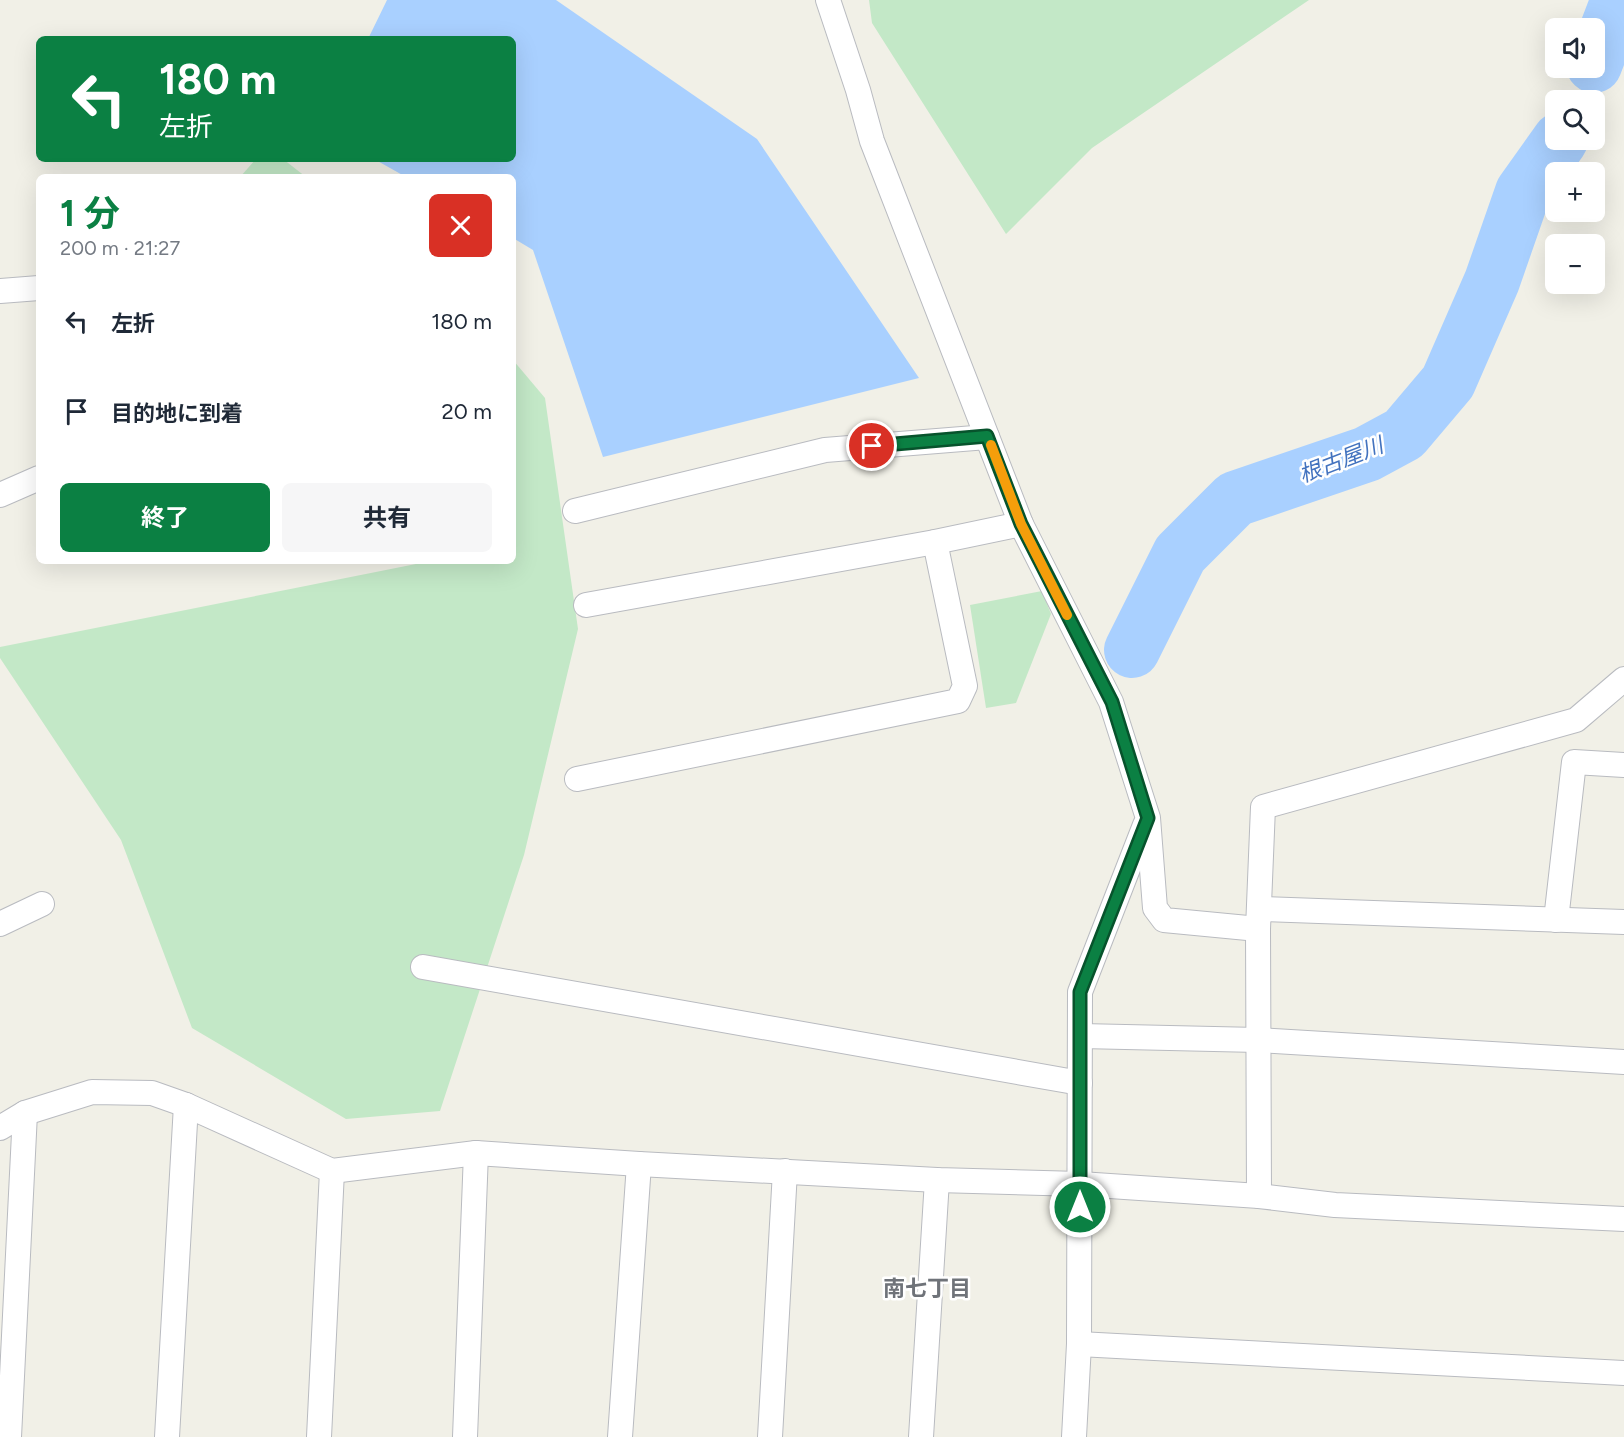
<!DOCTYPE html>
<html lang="ja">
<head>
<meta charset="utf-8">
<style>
	:root { --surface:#fff; --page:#f6f6f7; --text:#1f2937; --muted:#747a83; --accent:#0b8043 }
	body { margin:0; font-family:Figtree,"Noto Sans JP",sans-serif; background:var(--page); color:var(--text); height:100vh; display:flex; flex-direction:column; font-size:22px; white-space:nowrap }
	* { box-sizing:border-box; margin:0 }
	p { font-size:20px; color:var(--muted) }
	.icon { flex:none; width:33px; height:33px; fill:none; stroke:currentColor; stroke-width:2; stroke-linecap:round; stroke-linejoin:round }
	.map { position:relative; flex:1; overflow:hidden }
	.details { position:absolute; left:36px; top:174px; width:480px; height:390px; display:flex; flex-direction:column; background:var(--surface); border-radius:9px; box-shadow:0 6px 24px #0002 }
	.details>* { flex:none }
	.banner { position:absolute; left:36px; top:36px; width:480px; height:126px; border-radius:9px; box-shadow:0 6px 24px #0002; background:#0b8043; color:#fff; overflow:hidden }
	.buttons { position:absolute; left:1545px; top:18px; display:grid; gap:12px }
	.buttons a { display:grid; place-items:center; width:60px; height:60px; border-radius:9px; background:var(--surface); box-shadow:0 6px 24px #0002; font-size:30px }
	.pin { position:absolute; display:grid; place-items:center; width:51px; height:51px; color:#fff; margin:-26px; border:3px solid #fff; border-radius:50%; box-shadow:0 2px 6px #0007 }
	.me { position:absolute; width:66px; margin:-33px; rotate:0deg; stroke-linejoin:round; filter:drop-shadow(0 0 4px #0008) }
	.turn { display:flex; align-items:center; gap:21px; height:126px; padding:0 24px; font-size:27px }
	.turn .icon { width:78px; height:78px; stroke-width:2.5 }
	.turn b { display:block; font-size:42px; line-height:51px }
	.round { display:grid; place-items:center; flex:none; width:63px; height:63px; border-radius:9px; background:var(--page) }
	.headline { display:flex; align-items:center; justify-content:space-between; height:102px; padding:0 24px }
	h1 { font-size:36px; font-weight:700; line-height:45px; color:var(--accent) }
	.primary-button { display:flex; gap:12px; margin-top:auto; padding:12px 24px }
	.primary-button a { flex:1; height:69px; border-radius:9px; background:var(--accent); color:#fff; font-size:24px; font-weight:700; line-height:69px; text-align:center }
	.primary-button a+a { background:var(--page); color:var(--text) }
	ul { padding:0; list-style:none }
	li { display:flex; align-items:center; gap:18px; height:90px; padding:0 24px }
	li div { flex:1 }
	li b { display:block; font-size:22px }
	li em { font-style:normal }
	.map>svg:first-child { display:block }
</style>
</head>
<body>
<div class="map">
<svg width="1624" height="1437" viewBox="0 0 1624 1437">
	<rect width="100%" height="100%" fill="#f1f0e7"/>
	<!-- green -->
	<g fill="#c3e8c7">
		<polygon points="869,0 1309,0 1092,148 1006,234 872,23"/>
		<polygon points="256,159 283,159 306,177 240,177"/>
		<polygon points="513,360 545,398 578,629 524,855 440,1111 346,1119 192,1028 121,840 0,658 0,647 431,561 513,561"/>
		<polygon points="1042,591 1051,614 1016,703 986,708 970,605"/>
	</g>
	<!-- water -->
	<polygon fill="#a9d0ff" points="387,0 556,0 757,139 919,378 603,457 533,250 513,238 513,177 406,177 374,159 513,159 513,39 368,39"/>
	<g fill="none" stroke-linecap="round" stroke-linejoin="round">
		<!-- river -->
		<g stroke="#a9d0ff" stroke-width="56">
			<polyline points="1594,65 1615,10 1624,1"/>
			<polyline points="1132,650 1180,554 1235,499 1367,454 1404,434 1448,382 1492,281 1523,192 1560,140"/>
		</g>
		<!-- minor casing -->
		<g stroke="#b9bbc0" stroke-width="26">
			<g id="minor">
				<polyline points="828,0 858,90 872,141 1021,524 1111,702 1148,818 1155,908 1164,920 1258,929"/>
				<polyline points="0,291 39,288"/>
				<polyline points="0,495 39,478"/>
				<polyline points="575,511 825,450 987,437"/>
				<polyline points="586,605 935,542 1021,524"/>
				<polyline points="577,779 958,701 965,686 935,542"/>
				<polyline points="1260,909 1624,922"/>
				<polyline points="1556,920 1574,762 1624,765"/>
				<polyline points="0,924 42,904"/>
				<polyline points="423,967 1080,1083"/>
				<polyline points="1081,1036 1258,1040 1624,1062"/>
				<polyline points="0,1128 25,1113 92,1092 152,1093 186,1105 332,1171 476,1153 639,1164 937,1180 1080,1184 1259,1196 1335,1205 1624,1219"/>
				<polyline points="1259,1196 1258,929 1263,807 1576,720 1624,679"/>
				<polyline points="1079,1344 1624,1373"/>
				<polyline points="9,1437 25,1113"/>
				<polyline points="167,1437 186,1105"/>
				<polyline points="319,1437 332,1171"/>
				<polyline points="465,1437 476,1153"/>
				<polyline points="620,1437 639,1164"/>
				<polyline points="770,1437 785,1171"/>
				<polyline points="921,1437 937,1180"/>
				<polyline points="1074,1437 1079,1344 1080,992 1145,825"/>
			</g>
		</g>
		<!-- minor -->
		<use href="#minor" stroke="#fff" stroke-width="24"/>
	</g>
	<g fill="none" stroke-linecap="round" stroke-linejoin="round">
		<!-- route casing -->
		<g stroke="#07532c" stroke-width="15">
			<polyline id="route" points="872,446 987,436 1021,524 1112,702 1148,818 1080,992 1080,1207"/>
		</g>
		<!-- route -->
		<use href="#route" stroke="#0b8043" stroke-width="10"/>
		<!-- slow -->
		<polyline stroke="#f59e0b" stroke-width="10" points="991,445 1021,524 1067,615"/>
	</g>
	<g text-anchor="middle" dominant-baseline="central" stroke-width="5" stroke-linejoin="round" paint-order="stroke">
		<!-- water labels -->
		<g font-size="22" font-style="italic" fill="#4373bf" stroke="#fff">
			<text transform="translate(1341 460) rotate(-21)">根古屋川</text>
		</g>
		<!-- neighbourhood labels -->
		<g font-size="22" font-weight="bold" fill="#6f7379" stroke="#fff">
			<text x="927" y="1288">南七丁目</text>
		</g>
	</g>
</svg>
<div class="buttons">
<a><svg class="icon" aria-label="sound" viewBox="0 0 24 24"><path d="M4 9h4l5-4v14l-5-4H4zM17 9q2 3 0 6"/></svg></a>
<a><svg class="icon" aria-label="search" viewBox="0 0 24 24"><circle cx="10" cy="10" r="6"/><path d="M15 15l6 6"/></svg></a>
<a>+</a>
<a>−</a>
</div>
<div class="pin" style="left:872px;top:446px;background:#d93025"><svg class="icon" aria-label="arrive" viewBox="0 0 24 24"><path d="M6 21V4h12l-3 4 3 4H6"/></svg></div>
<svg class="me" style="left:1080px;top:1207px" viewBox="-20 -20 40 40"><circle r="17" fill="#0b8043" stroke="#fff" stroke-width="3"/><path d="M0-11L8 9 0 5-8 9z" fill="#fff"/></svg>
<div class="banner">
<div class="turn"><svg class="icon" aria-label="left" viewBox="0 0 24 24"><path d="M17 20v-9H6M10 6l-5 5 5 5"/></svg><div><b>180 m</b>左折</div></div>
</div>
<section class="details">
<div class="headline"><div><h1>1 分</h1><p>200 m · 21:27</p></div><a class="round" style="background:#d93025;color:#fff"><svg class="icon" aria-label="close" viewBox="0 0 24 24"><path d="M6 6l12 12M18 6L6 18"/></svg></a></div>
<ul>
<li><svg class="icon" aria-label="left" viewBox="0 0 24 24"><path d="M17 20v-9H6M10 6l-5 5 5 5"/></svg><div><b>左折</b></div><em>180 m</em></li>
<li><svg class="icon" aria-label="arrive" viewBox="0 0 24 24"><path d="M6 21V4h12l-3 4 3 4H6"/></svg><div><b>目的地に到着</b></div><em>20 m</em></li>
</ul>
<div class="primary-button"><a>終了</a><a>共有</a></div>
</section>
</div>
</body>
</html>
